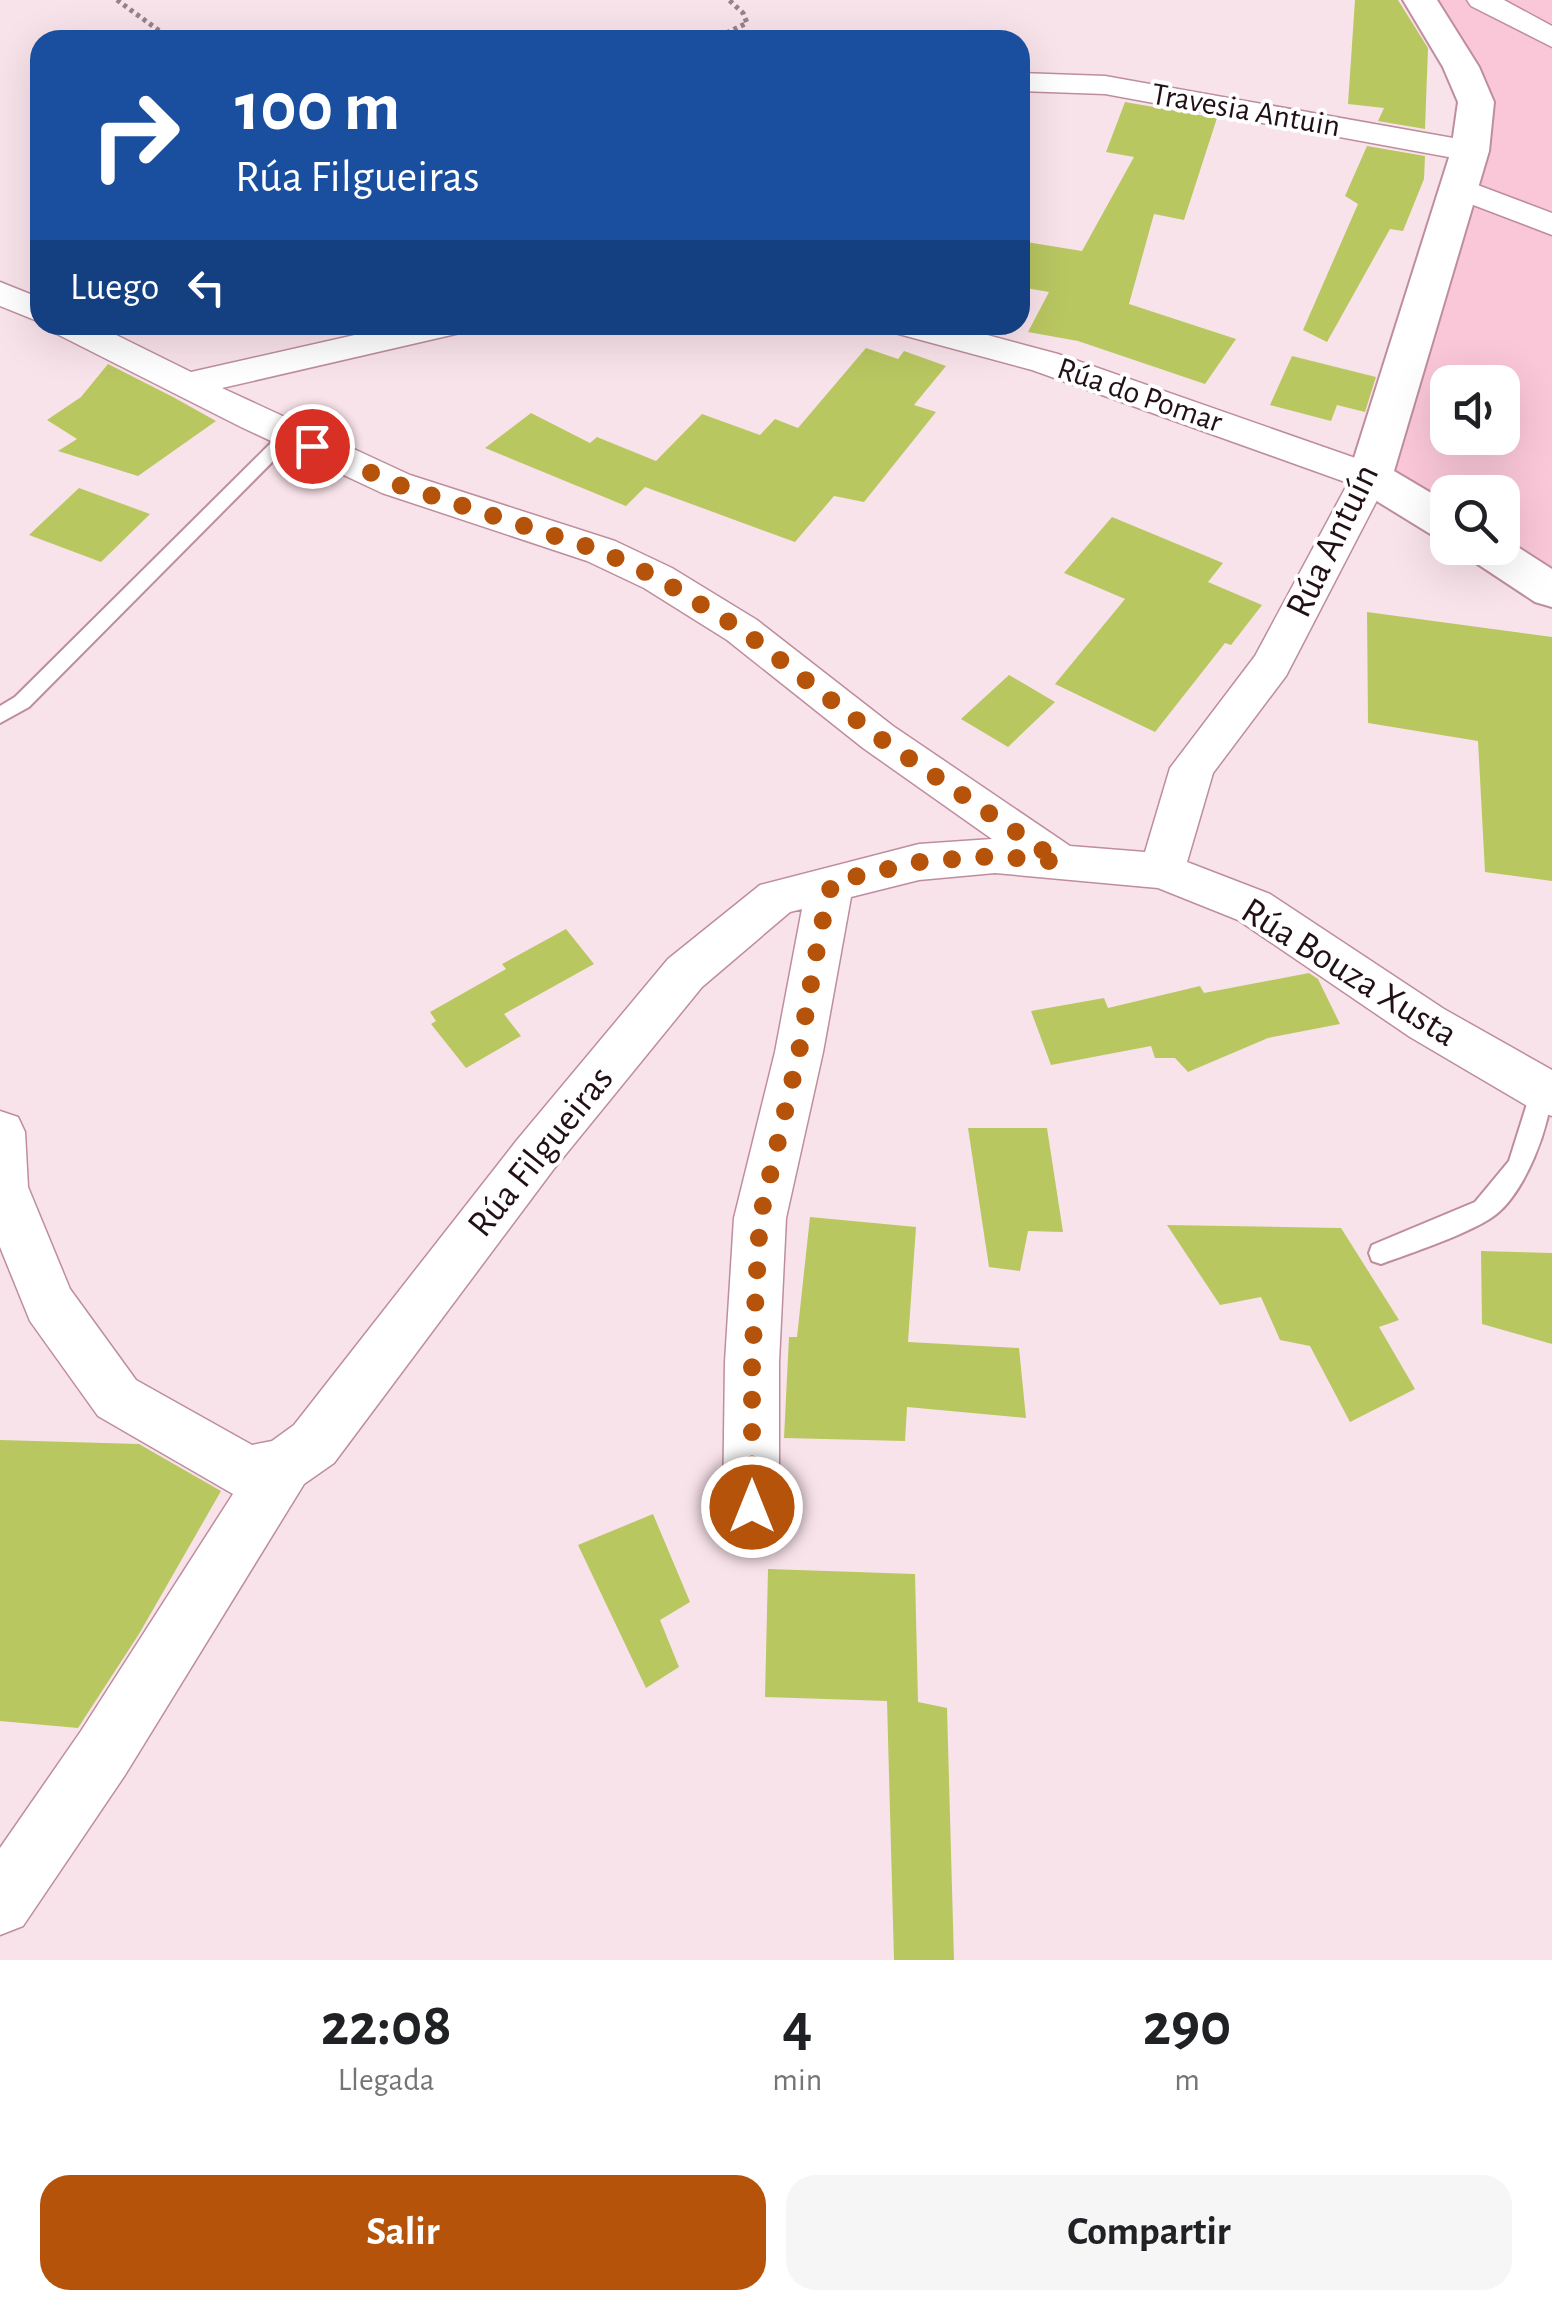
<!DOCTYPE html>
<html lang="es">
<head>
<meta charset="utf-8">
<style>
	:root { --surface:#fff; --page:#f6f6f6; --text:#202124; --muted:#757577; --accent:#b45309 }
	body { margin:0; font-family:"Alegreya Sans",sans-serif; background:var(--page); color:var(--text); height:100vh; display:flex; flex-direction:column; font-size:38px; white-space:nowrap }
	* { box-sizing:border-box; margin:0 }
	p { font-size:32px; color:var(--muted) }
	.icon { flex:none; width:55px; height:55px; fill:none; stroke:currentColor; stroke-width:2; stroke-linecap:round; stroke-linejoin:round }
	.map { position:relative; height:1960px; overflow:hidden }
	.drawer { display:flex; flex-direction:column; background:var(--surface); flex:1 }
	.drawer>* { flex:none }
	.top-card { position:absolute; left:30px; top:30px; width:1000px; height:305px; border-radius:30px; box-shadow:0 10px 40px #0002; background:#1a4fa0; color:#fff; overflow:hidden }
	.tools { position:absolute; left:1430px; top:365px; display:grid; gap:20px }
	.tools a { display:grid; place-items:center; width:90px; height:90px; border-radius:20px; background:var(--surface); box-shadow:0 10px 40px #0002; font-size:50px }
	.pin { position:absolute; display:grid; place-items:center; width:85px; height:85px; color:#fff; margin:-42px; border:5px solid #fff; border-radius:50%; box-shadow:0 2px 10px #0007 }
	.me { position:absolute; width:110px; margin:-55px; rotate:0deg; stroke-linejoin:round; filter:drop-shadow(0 0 8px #0008) }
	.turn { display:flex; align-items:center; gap:35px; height:210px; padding:0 40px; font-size:45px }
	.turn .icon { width:130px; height:130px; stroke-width:2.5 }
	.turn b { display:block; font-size:70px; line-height:85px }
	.then { display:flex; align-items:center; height:95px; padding:0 40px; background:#0003; gap:20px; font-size:38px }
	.eta { display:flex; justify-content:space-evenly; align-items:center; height:170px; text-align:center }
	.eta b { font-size:60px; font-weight:700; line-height:70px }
	.action { display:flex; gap:20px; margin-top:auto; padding:20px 40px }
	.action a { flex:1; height:115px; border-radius:30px; background:var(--accent); color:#fff; font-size:40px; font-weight:700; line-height:115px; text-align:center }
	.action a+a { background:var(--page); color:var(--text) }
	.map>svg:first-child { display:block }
</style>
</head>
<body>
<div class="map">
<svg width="1552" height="1960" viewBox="0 0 1552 1960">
	<rect width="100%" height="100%" fill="#f9e3ea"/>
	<!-- green -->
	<path fill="#fac7d9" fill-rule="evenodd" d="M1420,0H1552V591L1486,548H1502V492H1448L1447,524L1370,477L1475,111ZM1448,382H1502V438H1448Z"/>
	<!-- building -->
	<g fill="#b9c761">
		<polygon points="1355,0 1398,0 1428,48 1425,129 1378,121 1384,108 1348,104"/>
		<polygon points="1125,102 1217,118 1184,220 1154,214 1129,304 1236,339 1205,384 1078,341 1028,332 1049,292 1020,287 1020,241 1082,251 1134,157 1106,152"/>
		<polygon points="1367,146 1425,156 1424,179 1403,231 1390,229 1327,342 1303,330 1358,204 1345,196"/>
		<polygon points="866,348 898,359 904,351 946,366 914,405 936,412 864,502 834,496 795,542 645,487 626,506 485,448 531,413 590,443 597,437 656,461 702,414 760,435 775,419 798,428"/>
		<polygon points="1292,356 1376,377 1365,412 1337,405 1331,421 1270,405"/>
		<polygon points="108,364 173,397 216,421 138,476 58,451 77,439 47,420 81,397"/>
		<polygon points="79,488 150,514 101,562 29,535"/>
		<polygon points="1112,517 1223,563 1208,582 1262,605 1231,645 1225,643 1155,732 1055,684 1125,599 1064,573"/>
		<polygon points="1367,612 1552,637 1552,881 1485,872 1478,741 1368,723"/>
		<polygon points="1009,675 1055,702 1008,747 961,719"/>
		<polygon points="566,929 594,964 504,1014 521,1036 466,1068 431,1024 436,1021 430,1012 506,969 502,964"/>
		<polygon points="1309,973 1318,979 1340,1024 1268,1038 1188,1072 1175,1058 1155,1058 1151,1046 1051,1065 1031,1011 1104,998 1108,1008 1200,986 1204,993"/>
		<polygon points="968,1128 1047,1128 1063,1232 1028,1231 1020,1271 989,1267"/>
		<polygon points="810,1217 916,1227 908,1342 1019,1348 1026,1418 907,1407 905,1441 784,1438 789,1337 797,1337"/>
		<polygon points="1167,1225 1341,1228 1399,1320 1379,1327 1415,1389 1350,1422 1310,1346 1280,1340 1261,1297 1220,1305"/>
		<polygon points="1481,1251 1552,1253 1552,1344 1482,1324"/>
		<polygon points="0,1440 139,1444 221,1491 139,1634 78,1728 0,1721"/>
		<polygon points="653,1514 690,1602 660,1620 679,1667 646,1688 578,1545"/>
		<polygon points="768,1569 915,1574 918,1702 947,1708 954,1960 894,1960 887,1701 765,1697"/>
	</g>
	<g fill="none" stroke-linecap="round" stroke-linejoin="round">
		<!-- lane casing -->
		<g stroke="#be8d9e" stroke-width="4">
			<g id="lane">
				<polygon points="289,429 295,431 295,439 29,707 0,723 0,706 15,697 283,431"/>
				<path d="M1543,1081L1552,1085C1552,1124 1524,1197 1491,1218C1465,1235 1411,1253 1381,1264L1372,1261L1369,1253L1372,1245L1475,1202L1509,1161L1531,1091L1535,1084Z"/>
			</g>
		</g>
		<!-- street casing -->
		<g stroke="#be8d9e" stroke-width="3">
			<g id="street">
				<polygon points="1467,0 1504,0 1552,26 1552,47 1471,6"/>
				<polygon points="1020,73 1105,76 1470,141 1482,144 1486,151 1482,158 1470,161 1105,94 1020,91"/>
				<polygon points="1459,178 1552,213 1552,235 1447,195 1442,188 1447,181"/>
				<polygon points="0,282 40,298 40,322 0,306"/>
				<polygon points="50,325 96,325 191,372 399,325 465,325 460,333 222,388 410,475 615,541 672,568 757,620 893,726 1070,846 1145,852 1170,768 1255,656 1348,483 1032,370 895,333 890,325 950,325 1058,354 1384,468 1389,477 1286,676 1213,773 1187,862 1270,894 1444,1009 1552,1070 1552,1116 1534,1110 1410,1037 1238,920 1158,888 995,873 919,880 851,897 823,1052 786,1218 779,1362 779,1507 771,1526 751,1535 731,1526 723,1507 725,1362 734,1218 775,1052 802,909 790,912 702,987 553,1170 334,1463 304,1484 125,1775 23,1926 0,1935 0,1848 81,1731 233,1494 98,1416 30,1321 0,1247 0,1111 18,1117 25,1132 28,1187 70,1289 136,1380 252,1445 272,1441 294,1425 517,1140 668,959 760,885 919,844 992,839 863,748 727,640 644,588 587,561 382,493 241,427 55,333"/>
			</g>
		</g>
		<!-- secondary casing -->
		<g stroke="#be8d9e" stroke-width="4">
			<g id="secondary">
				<polygon points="1403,0 1437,0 1479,67 1494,102 1489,151 1394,471 1448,503 1448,539 1432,535 1354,487 1348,477 1451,151 1458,102 1443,67"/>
				<polygon points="1502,537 1552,569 1552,607 1535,602 1470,559 1463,548 1502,548"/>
			</g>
		</g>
		<!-- path -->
		<g stroke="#968289" stroke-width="5" stroke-dasharray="4 4" stroke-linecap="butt">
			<polyline points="117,0 172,40"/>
			<polyline points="712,40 747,23 743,13 729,0"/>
		</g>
		<!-- lane -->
		<use href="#lane" fill="#fff" fill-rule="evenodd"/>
		<!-- street -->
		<use href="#street" fill="#fff" fill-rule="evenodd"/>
		<!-- secondary -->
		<use href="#secondary" fill="#fff" fill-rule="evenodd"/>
	</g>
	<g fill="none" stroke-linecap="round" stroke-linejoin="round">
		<!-- route -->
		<polyline stroke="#b45309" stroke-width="18" stroke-dasharray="0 32.4" points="312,446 396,484 601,551 658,578 742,630 878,737 1060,862 994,856 919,862 832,882 820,932 799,1052 760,1218 752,1362 752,1507"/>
	</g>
	<g text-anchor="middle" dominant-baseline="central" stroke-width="8" stroke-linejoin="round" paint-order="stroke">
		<!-- far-street labels -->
		<g font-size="32" fill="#221017" stroke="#fff">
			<text transform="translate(1246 110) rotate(10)">Travesia Antuin</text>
			<text transform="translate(1140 395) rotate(19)">Rúa do Pomar</text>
		</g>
		<!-- street labels -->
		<g font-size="38" fill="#221017" stroke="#fff">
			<text transform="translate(1333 541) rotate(-64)">Rúa Antuín</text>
			<text transform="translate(1349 973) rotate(32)">Rúa Bouza Xusta</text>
			<text transform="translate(541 1152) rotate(-51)">Rúa Filgueiras</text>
		</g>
	</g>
</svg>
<div class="tools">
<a><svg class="icon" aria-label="sound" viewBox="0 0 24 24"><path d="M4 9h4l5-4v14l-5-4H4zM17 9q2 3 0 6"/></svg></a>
<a><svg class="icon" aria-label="search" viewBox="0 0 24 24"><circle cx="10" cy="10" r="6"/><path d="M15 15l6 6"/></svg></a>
</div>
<div class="pin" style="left:312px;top:446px;background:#d93025"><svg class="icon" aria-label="arrive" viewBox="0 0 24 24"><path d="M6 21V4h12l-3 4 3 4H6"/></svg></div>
<svg class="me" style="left:752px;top:1507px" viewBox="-20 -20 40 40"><circle r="17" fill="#b45309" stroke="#fff" stroke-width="3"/><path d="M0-11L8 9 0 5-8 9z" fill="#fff"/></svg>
<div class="top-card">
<div class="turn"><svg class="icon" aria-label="right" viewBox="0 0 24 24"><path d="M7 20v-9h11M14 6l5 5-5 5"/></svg><div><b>100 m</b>Rúa Filgueiras</div></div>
<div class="then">Luego<svg class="icon" aria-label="left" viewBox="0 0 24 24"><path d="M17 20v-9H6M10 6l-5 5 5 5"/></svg></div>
</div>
</div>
<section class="drawer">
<div class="eta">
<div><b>22:08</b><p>Llegada</p></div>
<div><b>4</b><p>min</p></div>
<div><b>290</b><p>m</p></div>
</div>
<div class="action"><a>Salir</a><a>Compartir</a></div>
</section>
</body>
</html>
